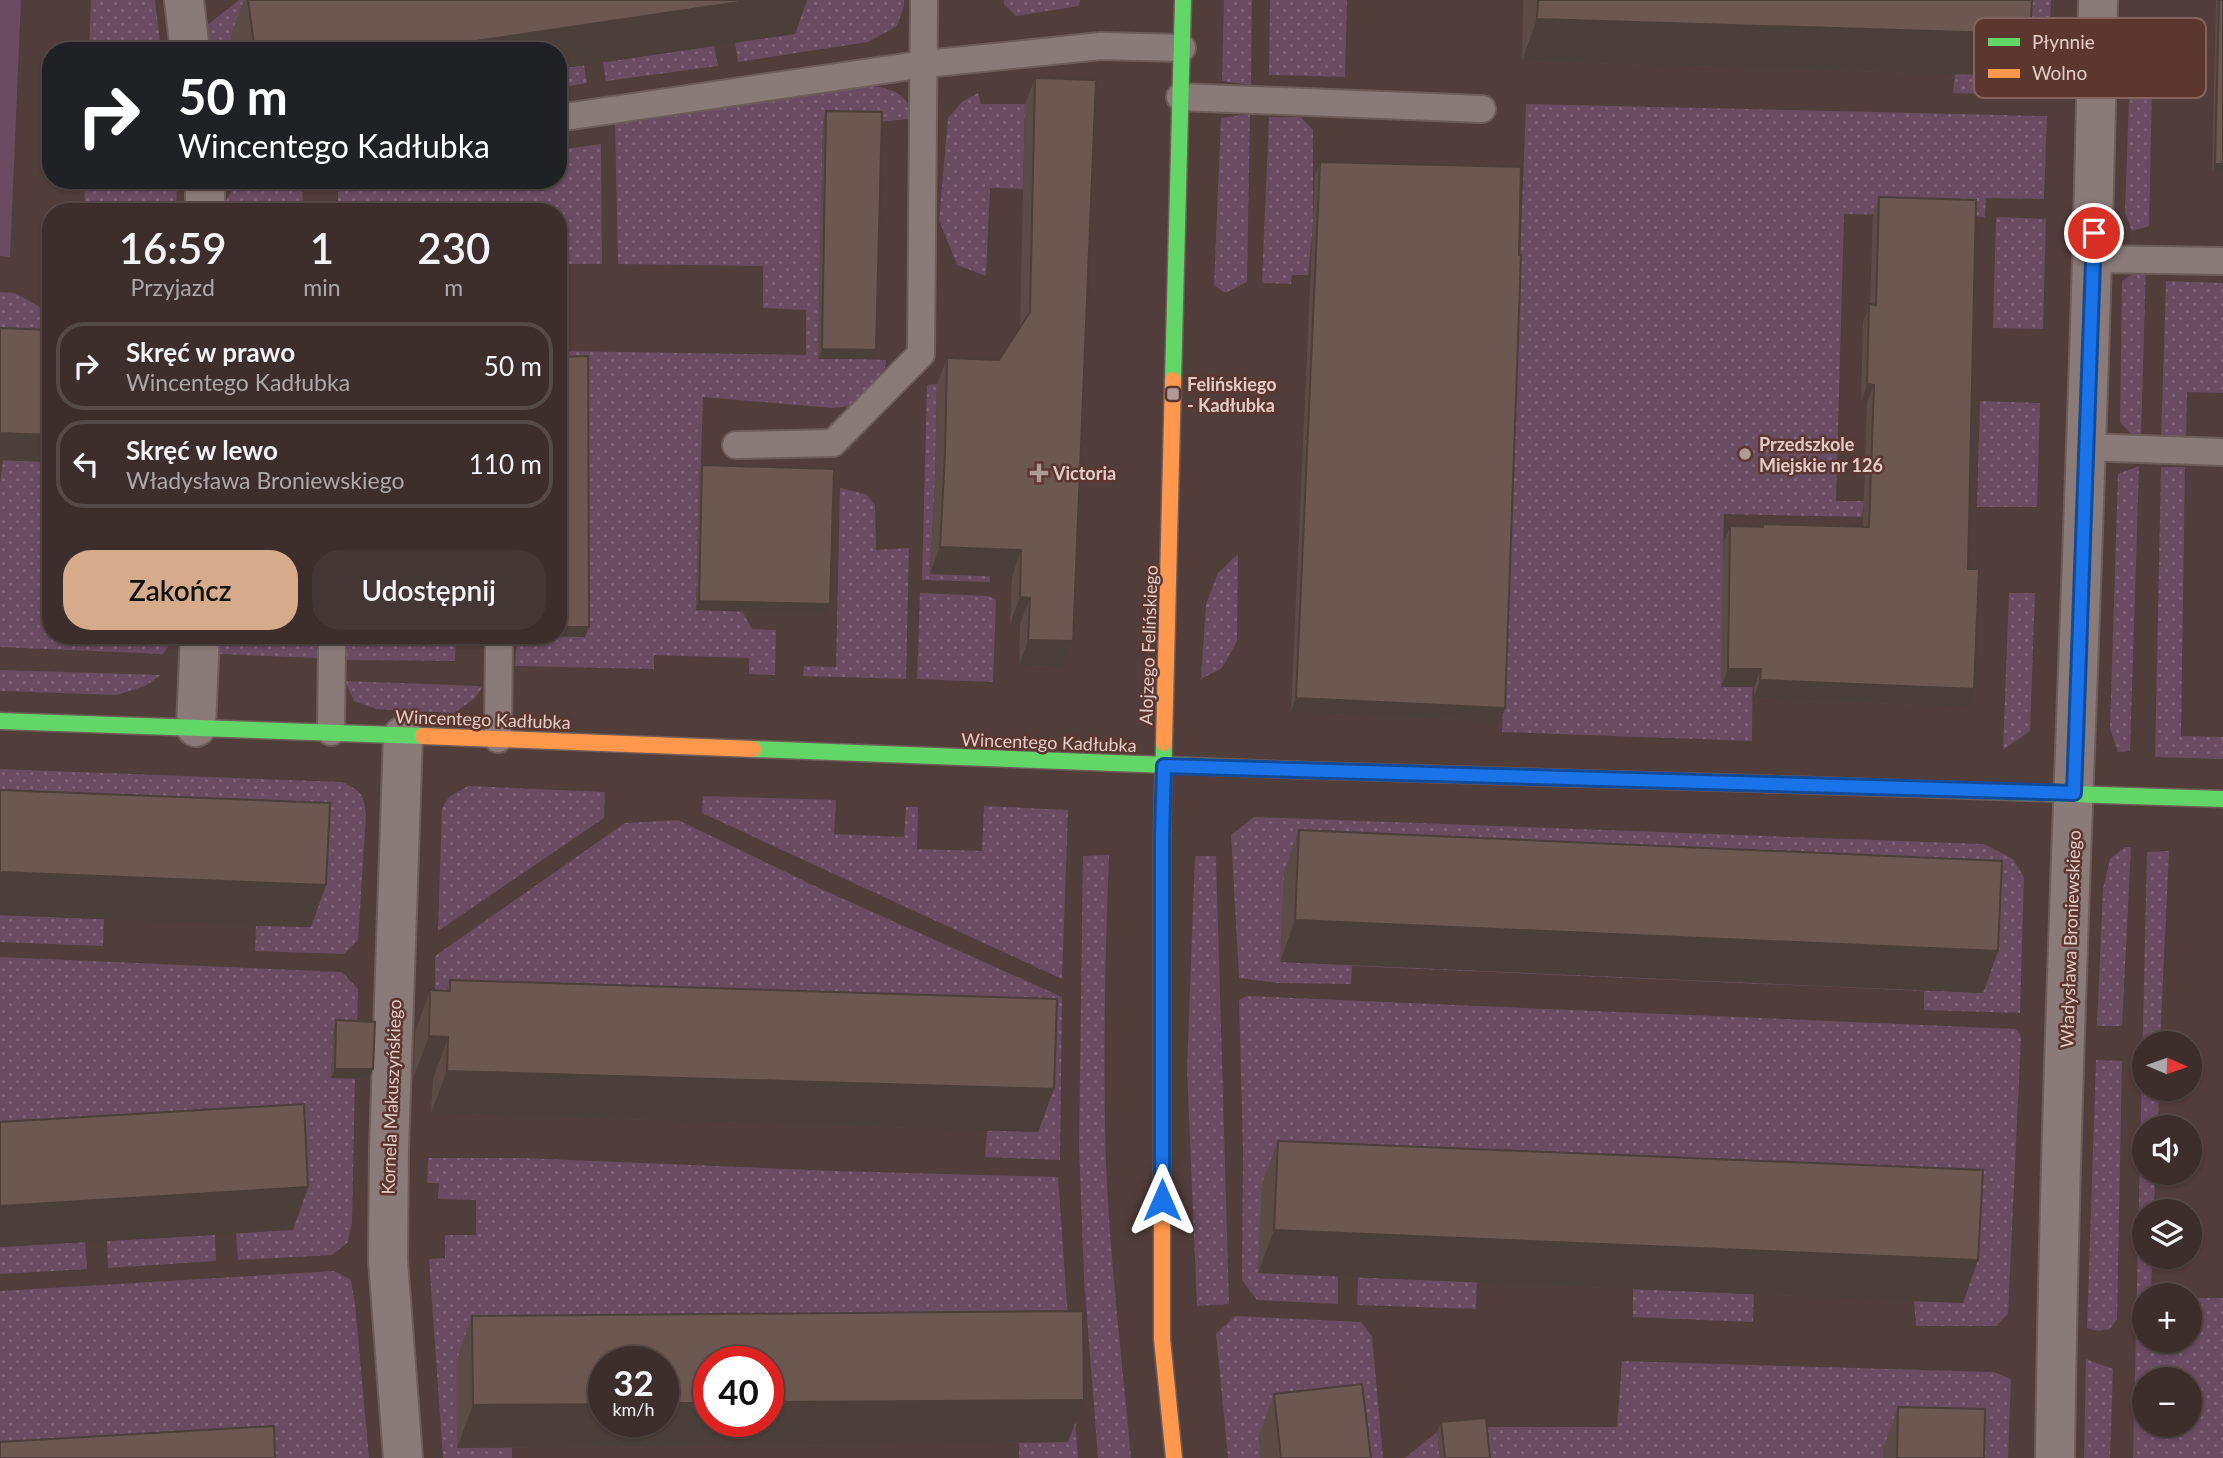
<!DOCTYPE html>
<html lang="pl">
<head>
<meta charset="utf-8">
<style>
	:root { --surface:#3d2e2c; --page:#443634; --text:#f1f3f6; --muted:#ada8a9; --line:#564a48; --accent:#d6ab8b }
	body { margin:0; font-family:Lato,sans-serif; background:var(--page); color:var(--text); height:100vh; display:flex; flex-direction:column; font-size:26px; white-space:nowrap }
	* { box-sizing:border-box; margin:0 }
	p { font-size:23px; color:var(--muted) }
	.icon { flex:none; width:38px; height:38px; fill:none; stroke:currentColor; stroke-width:2; stroke-linecap:round; stroke-linejoin:round }
	.map { position:relative; flex:1; overflow:hidden }
	.sheet { position:absolute; left:42px; top:203px; width:525px; height:441px; display:flex; flex-direction:column; background:var(--surface); border-radius:28px; box-shadow:0 2px 5px #0004,0 0 0 2px var(--line) }
	.sheet>* { flex:none }
	.hud { position:absolute; left:42px; top:42px; width:525px; height:147px; border-radius:28px; box-shadow:0 2px 5px #0004,0 0 0 2px var(--line); background:#202124; color:#fff; overflow:hidden }
	.needle { width:46px; rotate:92deg }
	.controls { position:absolute; left:2132px; top:1031px; display:grid; gap:14px }
	.controls a { display:grid; place-items:center; width:70px; height:70px; border-radius:50%; background:var(--surface); box-shadow:0 2px 5px #0004,0 0 0 2px var(--line); font-size:35px }
	.speed { position:absolute; left:588px; top:1346px; display:flex; gap:14px; font-size:35px; font-weight:700; text-align:center }
	.speed>* { display:grid; place-content:center; width:91px; height:91px; border-radius:50%; background:var(--surface); box-shadow:0 2px 5px #0004,0 0 0 2px var(--line); line-height:1 }
	.speed small { font-size:18px; font-weight:400 }
	.speed .limit { border:10px solid #d22; background:#fff; color:#111 }
	.pin { position:absolute; display:grid; place-items:center; width:60px; height:60px; color:#fff; margin:-30px; border:4px solid #fff; border-radius:50%; box-shadow:0 2px 7px #0007 }
	.me { position:absolute; width:77px; margin:-38px; rotate:0deg; stroke-linejoin:round; filter:drop-shadow(0 0 5px #0008) }
	.turn { display:flex; align-items:center; gap:24px; height:147px; padding:0 21px; font-size:32px }
	.turn .icon { width:91px; height:91px; stroke-width:2.5 }
	.turn b { display:block; font-size:49px; line-height:60px }
	.eta { display:flex; justify-content:space-evenly; align-items:center; height:119px; text-align:center }
	.eta b { font-size:42px; font-weight:600; line-height:49px }
	.cta { display:flex; gap:14px; margin-top:auto; padding:14px 21px }
	.cta a { flex:1; height:80px; border-radius:28px; background:var(--accent); color:#111; font-size:28px; font-weight:600; line-height:80px; text-align:center }
	.cta a+a { background:var(--page); color:var(--text) }
	ul { padding:0; list-style:none }
	li { display:flex; align-items:center; gap:21px; height:88px; margin:0 14px 10px; padding:0 7px; border:4px solid var(--line); border-radius:28px }
	li div { flex:1 }
	li b { display:block; font-size:26px }
	li em { font-style:normal }
	.map>svg:first-child { display:block }
</style>
</head>
<body>
<div class="map">
<svg width="2223" height="1458" viewBox="0 0 2223 1458">
	<defs>
		<pattern id="grass-dots" width="8" height="8" patternUnits="userSpaceOnUse" patternTransform="scale(1.75)"><rect width="8" height="8" fill="#694b62"/><path d="M2 2h.1M6 6h.1" fill="none" stroke="#7e6477" stroke-width="1.8" stroke-linecap="round"/></pattern>
	</defs>
	<rect width="100%" height="100%" fill="#513d3a"/>
	<!-- grass -->
	<g fill="url(#grass-dots)" fill-rule="evenodd">
		<polygon points="91,0 155,0 161,51 89,51"/>
		<polygon points="239,0 468,0 231,35 234,51 204,51 201,30"/>
		<polygon points="790,0 904,0 904,6 897,26 868,42 738,62 735,43"/>
		<polygon points="1004,0 1080,0 1079,6 1016,16 1004,4"/>
		<polygon points="1224,0 1252,0 1251,85 1222,81"/>
		<polygon points="1270,0 1347,0 1345,77 1269,75"/>
		<polygon points="2018,0 2051,0 2047,96 1953,93 1955,74"/>
		<polygon points="2131,39 2153,39 2149,226 2132,231 2125,213"/>
		<polygon points="714,46 718,66 606,81 603,62"/>
		<polygon points="584,65 587,83 558,88 558,69"/>
		<path d="M867,85C888,88 914,93 909,119L878,122L823,121L818,358L886,360L885,368L853,406L833,408L703,397L696,610L742,611L752,629L776,630L775,675L749,674V658L654,655V669L515,666L517,639L529,636H585L558,351L806,355V310L763,308V266L618,264L615,123Z"/>
		<polygon points="978,93 981,104 1025,104 1023,189 990,188 986,276 957,265 939,220 948,118 963,101"/>
		<polygon points="1526,104 2047,116 2044,199 1986,198 1985,217 1844,214 1836,501 1864,501 1862,517 1724,514 1723,544 1753,588 1752,741 1502,732"/>
		<polygon points="1250,114 1247,282 1225,293 1214,285 1221,118"/>
		<polygon points="1269,117 1301,117 1313,130 1313,226 1308,275 1292,275 1291,284 1264,283 1262,281"/>
		<polygon points="601,144 602,264 558,264 558,212 338,212 338,180 558,180 558,150"/>
		<polygon points="85,180 177,180 176,212 84,212"/>
		<polygon points="244,180 320,180 319,184 303,184 302,212 220,212 232,190"/>
		<polygon points="1996,217 2046,219 2043,329 1993,328"/>
		<polygon points="2146,265 2141,437 2134,437 2120,422 2122,281"/>
		<polygon points="2166,281 2223,283 2223,393 2187,392 2186,440 2161,440"/>
		<polygon points="0,292 15,293 51,313 51,356 0,354"/>
		<polygon points="937,384 935,481 930,573 990,576 990,582 922,580 927,385"/>
		<polygon points="1980,401 2040,403 2037,507 1977,507"/>
		<polygon points="3,460 51,462 51,635 176,635 163,654 0,647 0,484"/>
		<polygon points="2139,466 2130,751 2118,752 2110,729 2118,474"/>
		<polygon points="2161,467 2185,467 2181,736 2223,737 2223,759 2155,757"/>
		<polygon points="840,488 866,494 875,505 876,550 909,548 906,679 803,676 804,666 836,667"/>
		<polygon points="1238,554 1237,641 1222,668 1201,679 1206,604 1218,573"/>
		<polygon points="920,593 989,596 996,600 993,682 917,679"/>
		<polygon points="2009,593 2035,593 2030,731 2003,750"/>
		<polygon points="214,635 316,635 317,658 219,654 214,645"/>
		<polygon points="346,635 456,636 455,661 345,660"/>
		<polygon points="0,670 161,675 145,686 117,695 0,691"/>
		<polygon points="345,681 478,686 482,688 474,699 454,713 376,709 354,701"/>
		<path d="M0,769L342,782C361,791 364,794 366,815L358,940L344,954L255,951L256,926L311,927L0,833Z"/>
		<polygon points="468,786 605,792 604,818 438,931 442,808 449,797"/>
		<polygon points="703,796 836,800 834,834 904,837 906,807 918,807 917,849 982,851 984,806 1068,810 1062,979 702,813"/>
		<polygon points="1254,817 1984,844 2013,859 2024,877 2020,1013 1924,1010 1924,991 1352,966 1351,984 1278,983 1239,978 1231,835"/>
		<polygon points="678,820 819,888 1062,997 1060,1160 985,1157 987,1131 1038,1131 435,1023 435,956 625,823"/>
		<polygon points="2125,847 2131,847 2122,1026 2097,1026 2103,889 2110,859"/>
		<path d="M2169,851L2160,1043H2144V1088L2159,1089L2158,1127H2144V1172L2155,1173L2154,1211H2144V1256L2152,1257L2151,1295H2144V1340H2189V1298H2223V1458H2133L2147,852ZM2144,1379H2189V1424H2144Z"/>
		<path d="M1109,855C1105,958 1103,1060 1106,1163C1110,1261 1122,1360 1131,1458H1098L1084,1278L1079,1147L1083,856Z"/>
		<polygon points="1195,856 1216,856 1229,1304 1197,1306 1187,1069"/>
		<polygon points="0,915 104,919 103,946 0,942"/>
		<polygon points="0,957 342,972 358,989 357,1031 331,1078 355,1078 352,1222 348,1242 332,1255 238,1260 236,1233 0,1164"/>
		<polygon points="1247,996 2016,1029 2021,1036 2008,1314 1996,1326 1916,1326 1914,1300 1338,1276 1338,1304 1257,1300 1242,1280 1243,1151 1239,1000"/>
		<polygon points="2096,1060 2122,1061 2117,1319 2110,1329 2099,1331 2087,1328"/>
		<polygon points="428,1158 522,1158 836,1171 1058,1177 1078,1458 1019,1458 1019,1442 1068,1354 457,1359 457,1447 512,1447 512,1458 443,1458 429,1259 445,1258 445,1235 476,1235 476,1200 438,1199 439,1183 427,1183"/>
		<polygon points="215,1235 216,1261 108,1268 107,1241"/>
		<polygon points="85,1242 87,1269 0,1274 0,1247"/>
		<polygon points="334,1271 351,1280 355,1304 369,1458 0,1458 0,1291"/>
		<polygon points="1358,1277 1477,1282 1476,1309 1357,1305"/>
		<polygon points="1633,1289 1754,1294 1753,1322 1633,1317"/>
		<polygon points="1235,1316 1361,1322 1372,1336 1383,1458 1350,1458 1259,1436 1261,1458 1228,1458 1216,1334"/>
		<polygon points="2086,1359 2113,1369 2110,1458 2084,1458"/>
		<polygon points="1622,1361 1993,1372 2011,1379 2008,1458 1970,1458 1883,1450 1883,1458 1486,1458 1482,1427 1617,1427"/>
		<polygon points="1437,1432 1440,1458 1405,1458"/>
	</g>
	<!-- garden -->
	<polygon fill="#694b62" points="0,0 21,0 10,257 0,256"/>
	<g fill="none" stroke-linecap="round" stroke-linejoin="round">
		<!-- lane casing -->
		<g stroke="#6e5c59" stroke-width="30">
			<g id="lane">
				<polyline points="1180,97 1482,109"/>
				<polyline points="558,118 925,64 1101,46 1182,48"/>
				<polyline points="2094,259 2223,261"/>
				<polyline points="736,445 833,443 921,354 924,0"/>
				<polyline points="2086,447 2223,452"/>
				<polyline points="331,732 332,635"/>
				<polyline points="498,739 499,635"/>
			</g>
		</g>
		<!-- street casing -->
		<g stroke="#6e5c59" stroke-width="42">
			<g id="street">
				<polyline points="184,0 190,51"/>
				<polyline points="205,212 205,180"/>
				<polyline points="196,727 200,635"/>
				<polyline points="403,1458 388,1261 389,1149 403,736"/>
				<path d="M2055,1458C2061,972 2090,486 2098,0"/>
			</g>
		</g>
		<!-- fast casing -->
		<g stroke="#6e5c59" stroke-width="19">
			<g id="fast">
				<polyline points="1173,380 1183,0"/>
				<polyline points="0,721 423,736"/>
				<polyline points="753,749 1298,770"/>
				<polyline points="1768,784 2223,799"/>
				<polyline points="1162,1218 1162,837 1164,743"/>
			</g>
		</g>
		<!-- slow casing -->
		<g stroke="#6e5c59" stroke-width="19">
			<g id="slow">
				<polyline points="423,736 753,749"/>
				<polyline points="1164,743 1173,380"/>
				<polyline points="1298,770 1768,784"/>
				<polyline points="1162,1218 1162,1339 1174,1458"/>
			</g>
		</g>
		<!-- lane -->
		<use href="#lane" stroke="#8b7b78" stroke-width="26"/>
		<!-- street -->
		<use href="#street" stroke="#8b7b78" stroke-width="38"/>
		<!-- fast -->
		<use href="#fast" stroke="#63d668" stroke-width="16"/>
		<!-- slow -->
		<use href="#slow" stroke="#ff974d" stroke-width="16"/>
	</g>
	<!-- wall -->
	<g fill="#5d4c45">
		<polygon points="244,0 807,0 795,34 558,51 234,51 231,35"/>
		<polygon points="1523,0 2032,0 2015,76 1522,61"/>
		<polygon points="2216,0 2223,0 2223,174 2212,173"/>
		<polygon points="1035,78 1073,641 1063,667 1019,666 1020,624 1010,624 1012,577 930,574 935,481 937,384 947,358 999,360 1020,327 1025,104"/>
		<polygon points="826,111 873,359 818,359 823,120"/>
		<polygon points="1320,162 1505,708 1500,722 1291,712 1315,176"/>
		<polygon points="1879,197 1968,569 1967,707 1754,698 1754,687 1721,687 1723,544 1730,526 1762,527 1763,524 1863,527 1867,402 1861,402 1863,322 1870,304 1873,214"/>
		<polygon points="702,465 830,604 827,614 696,610 699,475"/>
		<polygon points="1299,830 1983,993 1280,962 1284,872"/>
		<polygon points="450,980 1038,1132 431,1113 433,1079 413,1079 415,1033 430,990 446,991"/>
		<polygon points="336,1020 369,1079 331,1078 333,1030"/>
		<polygon points="1278,1141 1963,1303 1258,1273 1262,1183"/>
		<polygon points="472,1316 1068,1442 457,1448 457,1359"/>
		<polygon points="1274,1394 1371,1458 1261,1458 1259,1436"/>
		<polygon points="1898,1407 1984,1458 1883,1458 1883,1449"/>
		<polygon points="1441,1422 1490,1458 1440,1458 1437,1432"/>
	</g>
	<!-- shaded-wall -->
	<g fill="#4c3e38">
		<polygon points="753,0 807,0 795,34 558,69 558,51 408,51"/>
		<polygon points="1537,19 2030,34 2015,76 1522,61"/>
		<polygon points="2215,164 2223,164 2223,174 2212,173"/>
		<polygon points="822,349 876,350 873,359 818,359"/>
		<polygon points="1867,384 1874,385 1867,402 1861,402"/>
		<polygon points="0,433 51,435 51,462 0,460"/>
		<polygon points="940,547 1021,550 1012,577 930,574"/>
		<polygon points="1020,597 1030,598 1020,624 1010,624"/>
		<polygon points="699,601 830,604 827,614 696,610"/>
		<polygon points="558,627 589,627 585,637 515,636 558,635"/>
		<polygon points="1028,640 1073,641 1063,667 1019,666"/>
		<polygon points="1728,669 1761,669 1754,687 1721,687"/>
		<polygon points="1760,680 1974,689 1967,707 1754,698"/>
		<polygon points="1296,698 1505,708 1500,722 1291,712"/>
		<polygon points="0,872 326,885 311,927 0,915"/>
		<polygon points="1295,920 1998,951 1983,993 1280,962"/>
		<polygon points="429,1036 448,1037 433,1079 413,1079"/>
		<polygon points="335,1069 373,1069 369,1079 331,1078"/>
		<polygon points="447,1071 1054,1089 1038,1132 431,1113"/>
		<polygon points="308,1187 293,1230 0,1247 0,1206"/>
		<polygon points="1274,1230 1978,1260 1963,1303 1258,1273"/>
		<polygon points="1084,1400 1068,1442 457,1448 473,1405 604,1404 604,1421 663,1421 663,1403 709,1403 709,1421 768,1421 768,1402"/>
	</g>
	<!-- building -->
	<g fill="#6c5850" stroke="#4c3e38" stroke-width="2">
		<polygon points="248,0 753,0 408,51 255,51"/>
		<polygon points="1538,0 2032,0 2030,34 1537,19"/>
		<polygon points="2219,0 2223,0 2223,164 2215,164"/>
		<polygon points="1035,78 1096,80 1073,641 1028,640 1030,598 1020,597 1021,550 940,547 945,454 947,358 999,360 1030,312"/>
		<polygon points="826,111 882,112 876,350 822,349"/>
		<polygon points="1320,162 1521,167 1519,255 1521,255 1505,708 1296,698"/>
		<polygon points="1879,197 1976,200 1968,569 1979,569 1974,689 1760,680 1761,669 1728,669 1730,526 1763,527 1763,524 1869,527 1874,385 1867,384 1869,304 1876,305"/>
		<polygon points="0,328 51,330 51,435 0,433"/>
		<polygon points="588,356 589,627 558,627 558,357"/>
		<polygon points="702,465 834,469 830,604 699,601"/>
		<polygon points="0,790 330,803 326,885 0,872"/>
		<polygon points="1299,830 2002,861 1998,951 1295,920"/>
		<polygon points="450,980 1057,999 1054,1089 447,1071 448,1037 429,1036 430,990 450,991"/>
		<polygon points="336,1020 375,1022 373,1069 335,1069"/>
		<polygon points="304,1104 308,1187 0,1206 0,1122"/>
		<polygon points="1278,1141 1983,1170 1978,1260 1274,1230"/>
		<polygon points="1083,1311 1084,1400 768,1402 768,1362 709,1362 709,1403 663,1403 663,1362 604,1362 604,1404 473,1405 472,1316"/>
		<polygon points="1362,1384 1371,1458 1281,1458 1274,1394"/>
		<polygon points="1898,1407 1985,1409 1984,1458 1897,1458"/>
		<polygon points="1486,1418 1490,1458 1445,1458 1441,1422"/>
		<polygon points="274,1426 275,1458 0,1458 0,1442"/>
	</g>
	<g fill="none" stroke-linecap="round" stroke-linejoin="round">
		<!-- route casing -->
		<g stroke="#114b97" stroke-width="18">
			<polyline id="route" points="1162,1200 1162,837 1164,766 2074,793 2094,233"/>
		</g>
		<!-- route -->
		<use href="#route" stroke="#1a73e8" stroke-width="12"/>
	</g>
	<!-- markers -->
	<g fill="#b09a96" stroke="#5b3730" stroke-width="2.5">
		<rect x="1166" y="387" width="14" height="14" rx="3.5"/>
		<circle cx="1745" cy="454" r="7"/>
		<path d="M1035.5 462.5h7v7h7v7h-7v7h-7v-7h-7v-7h7z"/>
	</g>
	<g text-anchor="middle" dominant-baseline="central" stroke-width="5" stroke-linejoin="round" paint-order="stroke">
		<!-- poi labels -->
		<g font-size="18" font-weight="bold" fill="#e3ccc7" stroke="#5b3730" text-anchor="start">
			<text x="1187" y="384">Felińskiego<tspan x="1187" dy="21">- Kadłubka</tspan></text>
			<text x="1759" y="444">Przedszkole<tspan x="1759" dy="21">Miejskie nr 126</tspan></text>
			<text x="1053" y="473">Victoria</text>
		</g>
		<!-- street labels -->
		<g font-size="18" fill="#e3ccc7" stroke="#5b3730">
			<text transform="translate(1148 645) rotate(-88)">Alojzego Felińskiego</text>
			<text transform="translate(483 719) rotate(2)">Wincentego Kadłubka</text>
			<text transform="translate(1049 742) rotate(2)">Wincentego Kadłubka</text>
			<text transform="translate(2070 939) rotate(-88)">Władysława Broniewskiego</text>
			<text transform="translate(391 1097) rotate(-88)">Kornela Makuszyńskiego</text>
		</g>
	</g>
	<!-- legend -->
	<rect x="1974" y="18" width="232" height="80" rx="10" fill="#5b3730" stroke="#84645d" stroke-width="2"/>
	<rect x="1988" y="38" width="32" height="8" fill="#63d668"/>
	<rect x="1988" y="69" width="32" height="9" fill="#ff974d"/>
	<g font-size="19" fill="#e3ccc7">
		<text x="2032" y="49">Płynnie</text>
		<text x="2032" y="80">Wolno</text>
	</g>
</svg>
<div class="controls">
<a><svg class="needle" viewBox="-14 -14 28 28"><path d="M0-13l5 13h-10z" fill="#e53935"/><path d="M0 13l5-13h-10z" fill="#ada8a9"/></svg></a>
<a><svg class="icon" aria-label="sound" viewBox="0 0 24 24"><path d="M4 9h4l5-4v14l-5-4H4zM17 9q2 3 0 6"/></svg></a>
<a><svg class="icon" aria-label="layers" viewBox="0 0 24 24"><path d="M12 4l9 5-9 5-9-5zM3 14l9 5 9-5"/></svg></a>
<a>+</a>
<a>−</a>
</div>
<div class="speed"><div>32<small>km/h</small></div><div class="limit">40</div></div>
<div class="pin" style="left:2094px;top:233px;background:#d93025"><svg class="icon" aria-label="arrive" viewBox="0 0 24 24"><path d="M6 21V4h12l-3 4 3 4H6"/></svg></div>
<svg class="me" style="left:1162px;top:1200px" viewBox="-20 -20 40 40"><path d="M0-17L14 15 0 8-14 15z" fill="#1a73e8" stroke="#fff" stroke-width="4"/></svg>
<div class="hud">
<div class="turn"><svg class="icon" aria-label="right" viewBox="0 0 24 24"><path d="M7 20v-9h11M14 6l5 5-5 5"/></svg><div><b>50 m</b>Wincentego Kadłubka</div></div>
</div>
<section class="sheet">
<div class="eta">
<div><b>16:59</b><p>Przyjazd</p></div>
<div><b>1</b><p>min</p></div>
<div><b>230</b><p>m</p></div>
</div>
<ul>
<li><svg class="icon" aria-label="right" viewBox="0 0 24 24"><path d="M7 20v-9h11M14 6l5 5-5 5"/></svg><div><b>Skręć w prawo</b><p>Wincentego Kadłubka</p></div><em>50 m</em></li>
<li><svg class="icon" aria-label="left" viewBox="0 0 24 24"><path d="M17 20v-9H6M10 6l-5 5 5 5"/></svg><div><b>Skręć w lewo</b><p>Władysława Broniewskiego</p></div><em>110 m</em></li>
</ul>
<div class="cta"><a>Zakończ</a><a>Udostępnij</a></div>
</section>
</div>
</body>
</html>
